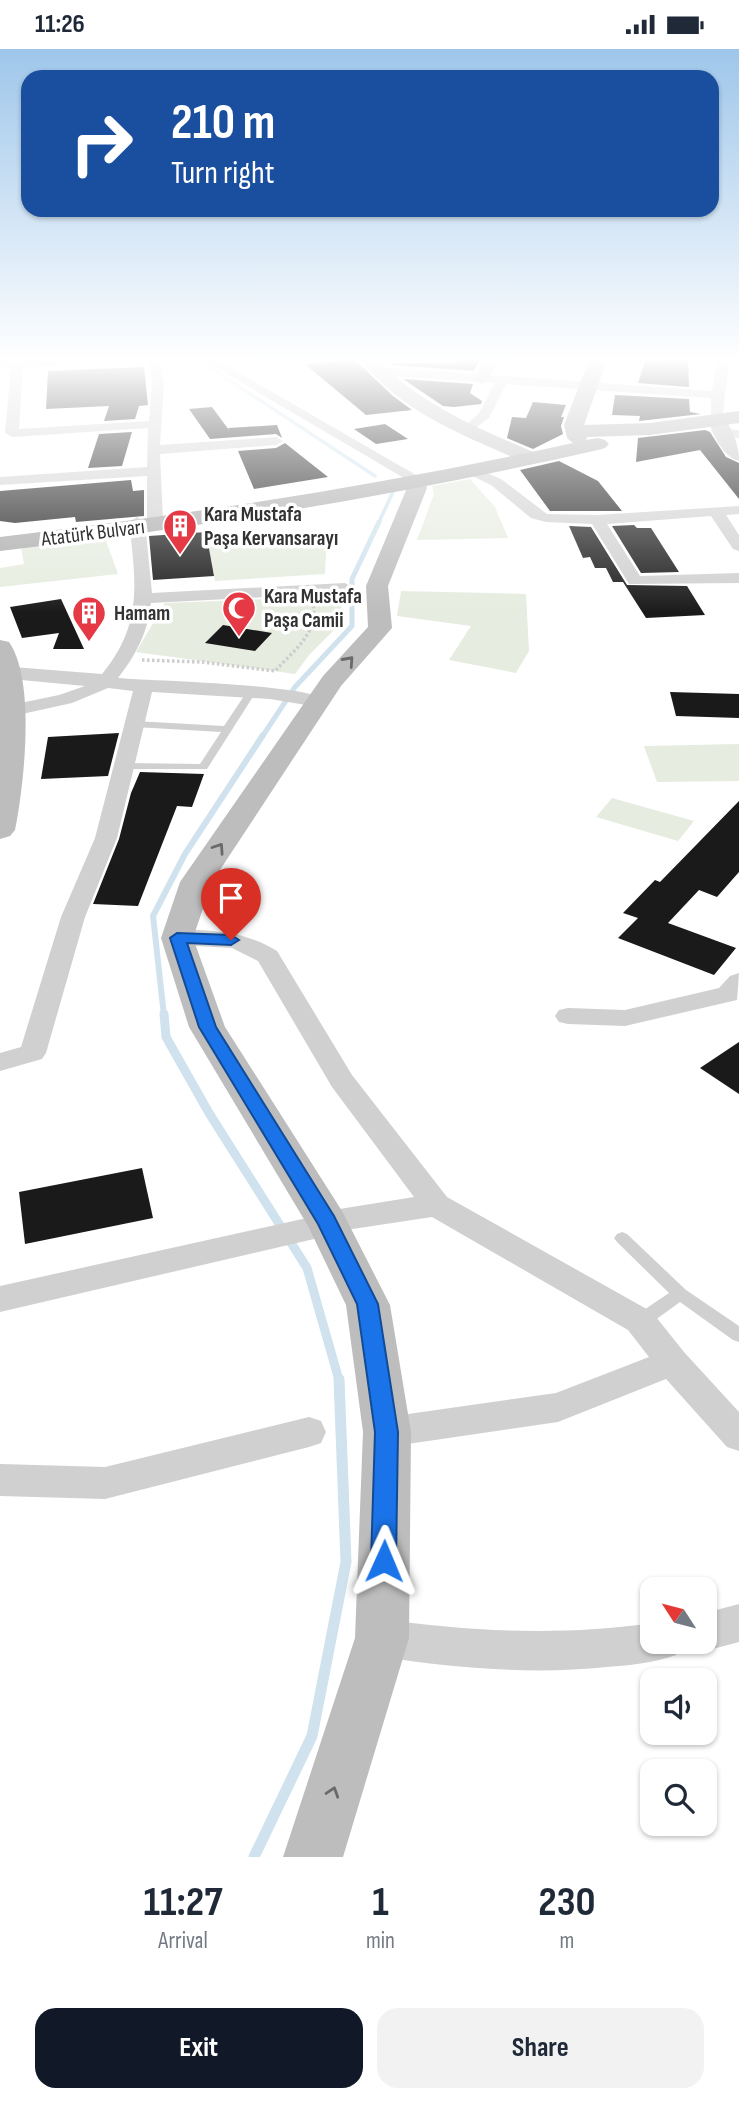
<!DOCTYPE html>
<html lang="en">
<head>
<meta charset="utf-8">
<style>
	:root { --surface:#fff; --page:#f2f2f3; --text:#1f2937; --muted:#747a83; --accent:#111827 }
	body { margin:0; font-family:"Sofia Sans Condensed",sans-serif; background:var(--page); color:var(--text); height:100vh; display:flex; flex-direction:column; font-size:26px; white-space:nowrap }
	* { box-sizing:border-box; margin:0 }
	p { font-size:23px; color:var(--muted) }
	.icon { flex:none; width:38px; height:38px; fill:none; stroke:currentColor; stroke-width:2; stroke-linecap:round; stroke-linejoin:round }
	.map { position:relative; height:1808px; overflow:hidden }
	.details { display:flex; flex-direction:column; background:var(--surface); flex:1 }
	.details>* { flex:none }
	.hud { position:absolute; left:21px; top:21px; width:698px; height:147px; border-radius:21px; box-shadow:0 2px 5px #0004; background:#1a4fa0; color:#fff; overflow:hidden }
	.needle { width:46px; rotate:306deg }
	.tools { position:absolute; left:640px; top:1528px; display:grid; gap:14px }
	.tools a { display:grid; place-items:center; width:77px; height:77px; border-radius:14px; background:var(--surface); box-shadow:0 2px 5px #0004; font-size:35px }
	.pin { position:absolute; display:grid; place-items:center; width:60px; height:60px; color:#fff; margin:-72px -30px; border-radius:50% 50% 50% 0; rotate:-45deg; box-shadow:0 0 7px #0007 }
	.pin .icon { rotate:45deg }
	.me { position:absolute; width:77px; margin:-38px; rotate:1deg; stroke-linejoin:round; filter:drop-shadow(0 0 5px #0008) }
	.turn { display:flex; align-items:center; gap:24px; height:147px; padding:0 35px; font-size:32px }
	.turn .icon { width:91px; height:91px; stroke-width:2.5 }
	.turn b { display:block; font-size:49px; line-height:60px }
	.eta { display:flex; justify-content:space-evenly; align-items:center; height:119px; text-align:center }
	.eta b { font-size:42px; font-weight:700; line-height:49px }
	.primary-button { display:flex; gap:14px; margin-top:auto; padding:14px 35px }
	.primary-button a { flex:1; height:80px; border-radius:21px; background:var(--accent); color:#fff; font-size:28px; font-weight:700; line-height:80px; text-align:center }
	.primary-button a+a { background:var(--page); color:var(--text) }
	.status { display:flex; justify-content:space-between; align-items:center; height:49px; padding:0 35px; background:var(--surface); direction:ltr }
	.status svg { height:19px; fill:currentColor }
	.map>svg:first-child { display:block }
</style>
</head>
<body>
<div class="status"><b>11:26</b><svg viewBox="0 0 49 12"><path d="M0 12V9h3v3zM5 12V6h3v6zM10 12V3h3v9zM15 12V0h3v12zM26 1h20v11H26zM47 4h2v5h-2z"/></svg></div>
<div class="map">
<svg width="739" height="1808" viewBox="0 0 739 1808">
	<rect width="100%" height="100%" fill="#fff"/>
	<!-- green -->
	<g fill="#e6ecdf">
		<polygon points="470,430 495,458 508,489 417,491 434,445 432,437"/>
		<polygon points="327,483 325,525 215,532 207,490"/>
		<polygon points="105,489 118,525 0,538 0,519 24,515 21,498"/>
		<polygon points="401,542 526,545 529,602 516,624 449,611 471,577 397,567"/>
		<polygon points="342,547 341,574 310,605 295,625 136,603 165,554"/>
		<polygon points="739,695 739,732 657,733 644,697"/>
		<polygon points="612,749 694,772 678,792 596,768"/>
	</g>
	<g fill="none" stroke-linecap="round" stroke-linejoin="round">
		<!-- stream-far4 -->
		<g stroke="#cfe2ee" stroke-width="3.5">
			<polyline points="199,311 375,427"/>
			<polyline points="378,475 393,443"/>
		</g>
		<!-- stream-far3 -->
		<polyline stroke="#cfe2ee" stroke-width="5" points="262,688 295,638 352,577 352,530 379,473"/>
		<!-- stream-far2 -->
		<polyline stroke="#cfe2ee" stroke-width="6" points="164,967 153,867 185,805 263,686"/>
		<!-- stream-far1 -->
		<polyline stroke="#cfe2ee" stroke-width="9" points="164,965 166,988 209,1064 307,1219 339,1331"/>
		<!-- stream -->
		<polyline stroke="#cfe2ee" stroke-width="11" points="254,1808 312,1687 346,1513 339,1330"/>
	</g>
	<!-- building -->
	<g fill="#1a1a1a">
		<polygon points="355,311 393,347 412,361 366,366 305,315"/>
		<polygon points="458,311 480,311 474,322 392,316 392,314 457,314"/>
		<polygon points="688,311 689,338 638,334 645,312"/>
		<polygon points="144,318 148,356 139,357 135,370 104,372 109,357 46,360 48,322"/>
		<polygon points="403,330 473,335 470,344 482,352 481,355 454,358 443,357"/>
		<polygon points="615,346 689,350 690,363 701,365 639,372 640,367 612,366"/>
		<polygon points="533,353 566,356 561,368 564,368 561,377 563,385 533,400 507,389 512,368 526,369"/>
		<polygon points="212,358 229,381 228,379 277,376 282,389 276,385 210,390 189,360"/>
		<polygon points="385,375 408,390 376,395 354,380"/>
		<polygon points="705,381 710,383 726,408 739,414 739,450 700,401 636,413 638,389"/>
		<polygon points="132,383 122,417 88,419 99,385"/>
		<polygon points="285,394 328,428 254,440 238,402 276,399"/>
		<polygon points="559,412 598,432 622,462 550,462 520,421"/>
		<polygon points="131,431 133,442 144,441 144,467 76,473 75,468 15,474 0,472 0,442"/>
		<polygon points="634,476 637,479 651,479 679,523 641,524 612,477"/>
		<polygon points="569,477 591,478 627,536 687,537 705,566 646,569 623,533 613,533 606,519 595,519 590,508 583,509"/>
		<polygon points="206,483 214,527 153,531 149,487"/>
		<polygon points="61,550 84,600 53,600 59,584 22,589 10,558"/>
		<polygon points="223,576 272,584 255,602 205,594"/>
		<polygon points="670,643 739,645 739,669 676,667"/>
		<polygon points="119,684 108,727 41,730 48,688"/>
		<polygon points="140,723 204,725 192,758 177,757 138,857 93,855 119,790 131,744"/>
		<polygon points="739,752 739,823 717,848 699,841 668,874 736,899 714,926 618,889 638,869 623,864 655,831 660,833"/>
		<polygon points="739,993 739,1045 700,1019"/>
		<polygon points="142,1119 153,1169 25,1195 19,1143"/>
	</g>
	<g fill="none" stroke-linecap="round" stroke-linejoin="round">
		<!-- path -->
		<path stroke="#cdcdcd" stroke-width="3.5" stroke-dasharray="2.5 2.5" stroke-linecap="butt" d="M142,611L202,613L275,622C292,603 319,584 313,556"/>
		<!-- lane -->
		<g fill="#d0d0d0" fill-rule="evenodd">
			<polygon points="251,640 256,643 207,720 126,720 121,717 126,714 200,715 221,683 135,678 130,675 135,672 224,677 248,641"/>
			<polygon points="622,1183 627,1185 686,1241 739,1277 739,1293 733,1291 680,1253 647,1277 641,1279 635,1277 633,1272 635,1267 669,1244 617,1193 614,1189 617,1185"/>
		</g>
		<!-- street -->
		<g fill="#d0d0d0" fill-rule="evenodd">
			<polygon points="115,311 109,314 23,318 19,380 149,372 152,334 148,311 160,311 164,334 160,396 276,388 283,392 276,396 160,405 163,472 155,477 147,472 147,427 0,436 0,428 147,418 148,379 12,388 5,384 11,318 0,318 0,312"/>
			<polygon points="203,311 217,311 416,426 414,429 404,429"/>
			<polygon points="717,311 729,311 722,373 717,374 711,370 711,349 506,335 489,369 469,384 462,380 479,364 495,334 378,326 372,322 378,318 712,342"/>
			<polygon points="721,380 739,381 739,389 716,387 714,384"/>
			<polygon points="471,417 501,430 547,465 597,466 739,457 739,465 726,466 739,486 739,502 733,500 711,467 607,475 640,527 739,524 739,534 629,535 592,475 546,473 531,469 491,436 466,424 464,421"/>
			<path d="M137,468L145,473L152,544L345,534L353,539L345,544L151,554C148,583 136,606 118,629C150,632 314,635 327,652L318,658L270,650L152,643L117,789L85,868L46,1004L42,1010L0,1022V1004L21,998L61,868L95,789L133,642L108,639L72,654L13,667L3,661L6,657L59,646L85,637L0,629V617L102,625C143,576 136,533 129,473Z"/>
			<path d="M189,881C220,881 250,885 277,902L352,1026L447,1148L652,1263L684,1303L739,1363V1402L727,1398L666,1330L558,1373L387,1398L375,1394L370,1383L375,1372L387,1368L556,1344L649,1308L628,1281L432,1168L333,1183L314,1190L0,1263V1237L307,1169L327,1162L414,1148L332,1038L258,912L232,899L177,896L168,894L165,889L168,884Z"/>
			<polygon points="739,924 737,951 625,977 568,975 559,973 555,967 559,961 568,959 625,961 719,939 730,927"/>
			<polygon points="309,1368 321,1372 326,1383 321,1394 309,1398 105,1450 0,1447 0,1415 105,1418"/>
			<polygon points="739,1555 739,1593 705,1602 691,1596 689,1592 705,1592 705,1564"/>
			<path d="M382,1570C473,1583 562,1587 653,1574V1592H682L676,1606C654,1614 631,1616 607,1618C532,1626 457,1619 382,1608L368,1603L362,1589L368,1575Z"/>
		</g>
		<!-- secondary -->
		<g fill="#bdbdbd" fill-rule="evenodd">
			<path d="M361,311H378C422,357 480,380 538,405L540,409L538,413H524C467,388 400,363 361,311Z"/>
			<polygon points="483,311 499,311 487,333 481,335 473,330"/>
			<path d="M717,365L723,366C732,381 739,394 739,412C723,408 712,385 708,370Z"/>
			<polygon points="416,426 423,428 427,439 388,537 392,579 341,637 212,833 193,889 225,978 342,1162 390,1256 411,1383 409,1589 343,1808 283,1808 355,1589 363,1383 346,1256 308,1177 189,978 161,889 180,833 323,627 368,578 366,537 407,439 406,432"/>
			<path d="M0,591L9,593C36,632 24,736 15,781L10,787L0,790Z"/>
		</g>
		<!-- primary -->
		<path fill="#ababab" fill-rule="evenodd" d="M589,311H607L584,376L650,374L739,362V374L650,386L587,388L586,391L598,389L605,391L609,395L605,399L598,401C400,446 201,479 0,502V488C193,465 383,436 573,394L567,389L564,376Z"/>
	</g>
	<!-- one-way arrows -->
	<defs><path id="oneway-chevron" d="M-2-3.5L2.5 0L-2 3.5" fill="none" stroke-width="1.6" stroke-linecap="round" stroke-linejoin="round" transform="scale(1.75)"/></defs>
	<g stroke="#6a6a6a">
		<use href="#oneway-chevron" transform="translate(349 612) rotate(-48)"/>
		<use href="#oneway-chevron" transform="translate(219 799) rotate(-56)"/>
		<use href="#oneway-chevron" transform="translate(333 1743) rotate(-72)"/>
	</g>
	<!-- sky -->
	<linearGradient id="sky" x2="0" y2="1"><stop stop-color="#9ec6ea"/><stop offset="0.55" stop-color="#fff"/><stop offset="1" stop-color="#fff" stop-opacity="0"/></linearGradient>
	<rect width="739" height="564" fill="url(#sky)"/>
	<!-- route -->
	<polygon fill="#1a73e8" stroke="#114b97" stroke-width="2" points="177,884 231,886 239,891 231,896 187,894 216,978 334,1167 378,1255 398,1383 396,1512 392,1520 384,1523 375,1520 371,1512 375,1383 357,1255 318,1175 199,978 170,889"/>
	<!-- icons -->
	<defs>
		<g id="building-pin" transform="scale(1.75)"><path d="M0 17L-7.5 6A9.5 9.5 0 1 1 7.5 6Z" fill="#e63946" stroke="#fff"/><path d="M-4-6H4V6H1V3H-1V6H-4ZM-2.5-4.3h1.7v1.8h-1.7ZM.8-4.3h1.7v1.8H.8ZM-2.5-1h1.7V.8h-1.7ZM.8-1h1.7V.8H.8Z" fill="#fff"/></g>
		<g id="mosque-pin" transform="scale(1.75)"><path d="M0 17L-7.5 6A9.5 9.5 0 1 1 7.5 6Z" fill="#e63946" stroke="#fff"/><path d="M3.5-4.9A6 6 0 1 0 3.5 4.9A5 5 0 1 1 3.5-4.9Z" fill="#fff"/></g>
	</defs>
	<g fill-rule="evenodd">
		<use href="#building-pin" x="180" y="477"/>
		<use href="#mosque-pin" x="239" y="559"/>
		<use href="#building-pin" x="89" y="564"/>
	</g>
	<g text-anchor="middle" dominant-baseline="central" stroke-width="7" stroke-linejoin="round" paint-order="stroke">
		<!-- far-poi labels -->
		<g font-size="21" font-weight="bold" fill="#333" stroke="#fff" text-anchor="start">
			<text x="204" y="465">Kara Mustafa<tspan x="204" dy="24">Paşa Kervansarayı</tspan></text>
			<text x="264" y="547">Kara Mustafa<tspan x="264" dy="24">Paşa Camii</tspan></text>
			<text x="114" y="564">Hamam</text>
		</g>
		<!-- far-street labels -->
		<g font-size="21" fill="#333" stroke="#fff">
			<text transform="translate(93 484) rotate(-7)">Atatürk Bulvarı</text>
		</g>
	</g>
</svg>
<div class="tools">
<a><svg class="needle" viewBox="-14 -14 28 28"><path d="M0-13l5 13h-10z" fill="#e53935"/><path d="M0 13l5-13h-10z" fill="#747a83"/></svg></a>
<a><svg class="icon" aria-label="sound" viewBox="0 0 24 24"><path d="M4 9h4l5-4v14l-5-4H4zM17 9q2 3 0 6"/></svg></a>
<a><svg class="icon" aria-label="search" viewBox="0 0 24 24"><circle cx="10" cy="10" r="6"/><path d="M15 15l6 6"/></svg></a>
</div>
<div class="pin" style="left:231px;top:891px;background:#d93025"><svg class="icon" aria-label="arrive" viewBox="0 0 24 24"><path d="M6 21V4h12l-3 4 3 4H6"/></svg></div>
<svg class="me" style="left:384px;top:1512px" viewBox="-20 -20 40 40"><path d="M0-17L14 15 0 8-14 15z" fill="#1a73e8" stroke="#fff" stroke-width="4"/></svg>
<div class="hud">
<div class="turn"><svg class="icon" aria-label="right" viewBox="0 0 24 24"><path d="M7 20v-9h11M14 6l5 5-5 5"/></svg><div><b>210 m</b>Turn right</div></div>
</div>
</div>
<section class="details">
<div class="eta">
<div><b>11:27</b><p>Arrival</p></div>
<div><b>1</b><p>min</p></div>
<div><b>230</b><p>m</p></div>
</div>
<div class="primary-button"><a>Exit</a><a>Share</a></div>
</section>
</body>
</html>
